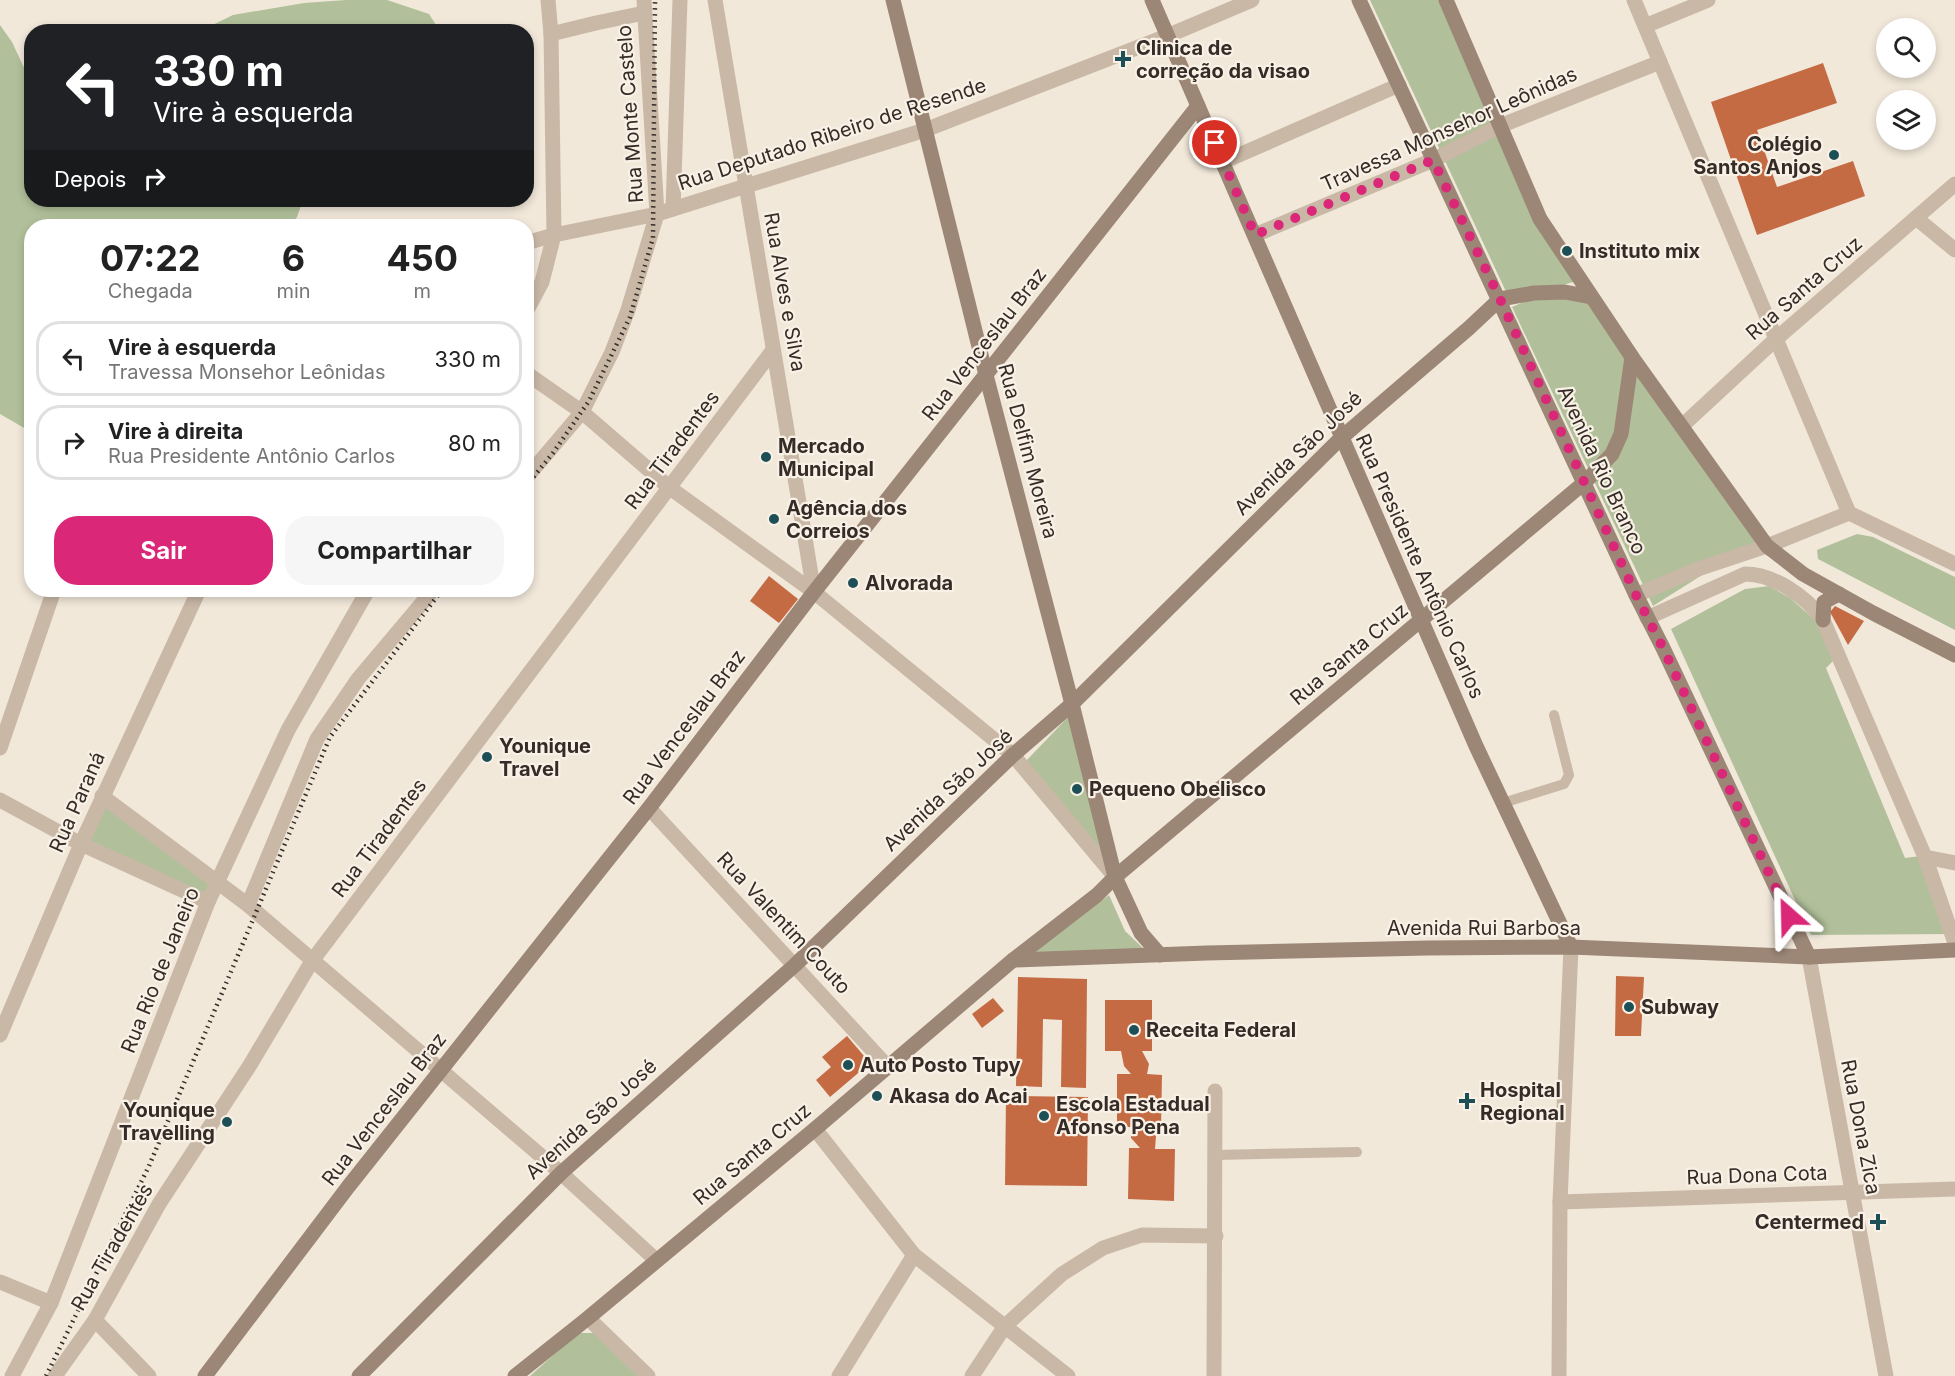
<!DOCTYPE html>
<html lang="pt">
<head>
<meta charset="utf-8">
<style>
	:root { --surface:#fff; --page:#f6f6f6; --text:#222; --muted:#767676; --line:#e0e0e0; --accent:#db2777 }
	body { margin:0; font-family:Inter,sans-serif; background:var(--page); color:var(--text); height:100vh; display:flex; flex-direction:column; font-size:22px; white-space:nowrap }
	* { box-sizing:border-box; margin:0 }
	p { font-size:20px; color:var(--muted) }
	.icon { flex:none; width:33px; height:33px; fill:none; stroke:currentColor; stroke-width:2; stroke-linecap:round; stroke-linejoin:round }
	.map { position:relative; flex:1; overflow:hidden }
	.side { position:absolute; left:24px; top:219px; width:510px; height:378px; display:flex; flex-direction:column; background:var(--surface); border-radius:24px; box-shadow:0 3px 9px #0003 }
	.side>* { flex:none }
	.guide { position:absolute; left:24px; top:24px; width:510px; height:183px; border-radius:24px; box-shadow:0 3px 9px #0003; background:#202124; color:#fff; overflow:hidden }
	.tools { position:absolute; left:1876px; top:18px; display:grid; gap:12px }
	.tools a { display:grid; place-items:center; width:60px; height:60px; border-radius:50%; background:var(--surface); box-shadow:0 3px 9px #0003; font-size:30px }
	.pin { position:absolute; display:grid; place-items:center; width:51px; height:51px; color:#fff; margin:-26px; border:3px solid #fff; border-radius:50%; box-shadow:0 2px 6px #0007 }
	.me { position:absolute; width:66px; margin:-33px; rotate:335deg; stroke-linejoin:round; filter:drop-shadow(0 0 4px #0008) }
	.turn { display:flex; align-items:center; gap:21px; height:126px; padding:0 30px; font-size:27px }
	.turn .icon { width:78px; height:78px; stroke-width:2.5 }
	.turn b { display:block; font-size:42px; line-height:51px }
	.then { display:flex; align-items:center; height:57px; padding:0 30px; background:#0003; gap:12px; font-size:22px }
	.eta { display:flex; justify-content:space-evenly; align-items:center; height:102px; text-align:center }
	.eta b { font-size:36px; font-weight:700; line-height:42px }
	.action { display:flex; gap:12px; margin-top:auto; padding:12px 30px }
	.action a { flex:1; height:69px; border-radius:24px; background:var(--accent); color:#fff; font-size:24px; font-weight:700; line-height:69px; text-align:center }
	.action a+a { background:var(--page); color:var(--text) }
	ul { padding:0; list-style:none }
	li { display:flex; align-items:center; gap:18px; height:75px; margin:0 12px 9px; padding:0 18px; border:3px solid var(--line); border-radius:24px }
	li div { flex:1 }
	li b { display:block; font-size:22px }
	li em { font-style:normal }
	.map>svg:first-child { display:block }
</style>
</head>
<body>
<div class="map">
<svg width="1955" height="1376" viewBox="0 0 1955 1376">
	<rect width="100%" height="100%" fill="#f1e8da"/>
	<!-- green -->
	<g fill="#b1c09a">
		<polygon points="346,0 387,0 429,14 440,31 200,31 233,15 304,3"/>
		<polygon points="1370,0 1441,0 1577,281 1534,293 1508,296"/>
		<polygon points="0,25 12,42 27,74 31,75 32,200 303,200 297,217 290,226 251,226 224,220 196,223 179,221 180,226 32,226 31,432 0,414"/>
		<polygon points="1587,298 1765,550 1718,565 1653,606 1512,307 1528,300"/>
		<polygon points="1857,534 1873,537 1955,577 1955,630 1818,559 1817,550"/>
		<polygon points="1769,586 1790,598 1814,619 1835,659 1826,668 1905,858 1921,856 1951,934 1811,935 1671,629 1745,589"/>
		<polygon points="1072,713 1109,867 1025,762"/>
		<polygon points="104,804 211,883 206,896 86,840"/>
		<polygon points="1109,895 1125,931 1144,949 1033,953"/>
		<polygon points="578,1333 595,1333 639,1376 530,1376"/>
	</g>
	<!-- building -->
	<g fill="#c56b44">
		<polygon points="1823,63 1837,103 1757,130 1777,187 1853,161 1865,196 1757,235 1711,102"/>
		<polygon points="769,576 798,599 779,623 750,601"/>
		<polygon points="1835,606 1864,621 1848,645 1830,612"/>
		<polygon points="1616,976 1644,977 1641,1036 1615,1036"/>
		<polygon points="1018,977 1087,979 1086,1088 1061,1087 1062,1020 1043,1019 1042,1087 1016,1086"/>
		<polygon points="993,998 1004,1011 982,1028 972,1014"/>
		<polygon points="1105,1000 1152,1000 1152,1051 1142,1051 1149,1064 1147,1074 1162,1075 1161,1128 1147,1127 1156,1136 1155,1149 1175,1149 1174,1201 1128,1199 1129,1148 1140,1148 1131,1138 1132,1127 1117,1127 1117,1074 1131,1074 1124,1066 1121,1051 1105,1051"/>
		<polygon points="847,1036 870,1063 830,1097 816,1080 831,1067 822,1057"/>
		<polygon points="1006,1096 1088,1097 1087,1186 1005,1185"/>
	</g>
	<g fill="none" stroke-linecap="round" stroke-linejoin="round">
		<!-- service -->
		<g stroke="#c9b8a6" stroke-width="10">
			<polyline points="1503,803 1564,784 1569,775 1554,715"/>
			<polyline points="1216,1155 1357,1152"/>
		</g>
		<!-- minor -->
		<g stroke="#c9b8a6" stroke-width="15">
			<polyline points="715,0 814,592"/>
			<polyline points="1634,0 1849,513"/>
			<polyline points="1645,26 1708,0"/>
			<polyline points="551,34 596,23 644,13"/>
			<polyline points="1223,162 1399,85"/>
			<polyline points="673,209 680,0"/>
			<polyline points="1916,218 1955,250"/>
			<polyline points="1255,235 1433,160 1500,126 1660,62"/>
			<polyline points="526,243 554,235 657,214 925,130 1167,36 1252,0"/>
			<polyline points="526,312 542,282 554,235 551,34 548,0"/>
			<polyline points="526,373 582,412 670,488 814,592 1013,755 1115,877"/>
			<polyline points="1683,425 1776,339 1955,184"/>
			<polyline points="526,478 582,412 612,352 628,310 657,214 644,0"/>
			<polyline points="1636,595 1698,569 1767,546 1849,513 1955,564"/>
			<path d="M1647,618L1745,574C1774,574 1807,597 1823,620L1925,857L1955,943"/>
			<polyline points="0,748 54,590"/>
			<polyline points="102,796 248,905 561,1173 656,1260"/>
			<polyline points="0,800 81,844 208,902"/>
			<polyline points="649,808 888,1067"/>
			<polyline points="1925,857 1955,863"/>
			<polyline points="248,905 317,739 358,679 433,590"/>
			<polyline points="1809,957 1886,1376"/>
			<polyline points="0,1035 81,844 199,590"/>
			<polyline points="815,1129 914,1255 1068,1376"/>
			<polyline points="1560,1202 1955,1189"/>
			<polyline points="0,1282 51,1303"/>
			<polyline points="588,1318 648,1376"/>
			<polyline points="95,1320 149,1376"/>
			<polyline points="12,1376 51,1303 208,902 288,730 368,590"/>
			<polyline points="55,1376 95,1320 159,1204 250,1065 312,961 773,350"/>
			<polyline points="839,1376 914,1255"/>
			<polyline points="972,1376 1005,1326 1062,1274 1103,1248 1142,1235 1216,1236"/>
			<polyline points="1214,1376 1215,1091"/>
			<polyline points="1559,1376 1560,1202 1571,947"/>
		</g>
		<!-- secondary -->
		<g stroke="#9c8777" stroke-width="15">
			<polyline points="893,0 986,375 1072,704 1115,877 1141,933 1160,955"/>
			<polyline points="1152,0 1476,746 1571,947"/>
			<polyline points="1359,0 1636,595 1663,648 1809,957"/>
			<polyline points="1446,0 1540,219 1632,357 1767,546 1803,574 1873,613 1955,655"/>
			<polyline points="1823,620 1824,602 1839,594"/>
			<polyline points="1013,960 1207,953 1428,948 1571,947 1809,957 1955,950"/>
			<polyline points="205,1376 348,1187 649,808 814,592 1198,106"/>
			<polyline points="359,1376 561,1173 795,965 1013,755 1072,704 1341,438 1469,328 1500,299 1534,293 1565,292 1591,297"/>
			<polyline points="515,1376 588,1318 815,1129 1013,960 1097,895 1115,877 1585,482 1612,454 1621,434 1632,357"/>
		</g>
		<!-- rail -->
		<g stroke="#352c27" stroke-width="4.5" stroke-dasharray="1.5 4.5" stroke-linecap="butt">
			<polyline points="526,486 553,453 589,401 630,317 653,238 655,0"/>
			<polyline points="46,1376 149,1166 330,737 442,590"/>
		</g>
	</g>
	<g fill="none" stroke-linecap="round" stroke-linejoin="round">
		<!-- route -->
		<polyline stroke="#db2777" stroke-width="10" stroke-dasharray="0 18" points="1215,143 1255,235 1433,160 1500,299 1636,595 1663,648 1789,916"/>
	</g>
	<!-- markers -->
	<g fill="#1d4f56" stroke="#f9f1e6" stroke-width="2">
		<path d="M1120 50h6v6h6v6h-6v6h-6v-6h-6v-6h6z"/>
		<circle cx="1834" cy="155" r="6"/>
		<circle cx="1567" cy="251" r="6"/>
		<circle cx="766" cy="457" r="6"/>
		<circle cx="774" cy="519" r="6"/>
		<circle cx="853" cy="583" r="6"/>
		<circle cx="487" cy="757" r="6"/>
		<circle cx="1077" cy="789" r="6"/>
		<circle cx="1629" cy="1007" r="6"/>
		<circle cx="1134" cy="1030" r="6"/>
		<circle cx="848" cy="1065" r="6"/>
		<circle cx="877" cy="1096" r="6"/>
		<path d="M1464 1092h6v6h6v6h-6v6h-6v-6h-6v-6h6z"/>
		<circle cx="1044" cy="1116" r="6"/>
		<circle cx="227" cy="1122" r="6"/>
		<path d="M1875 1213h6v6h6v6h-6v6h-6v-6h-6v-6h6z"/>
	</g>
	<g text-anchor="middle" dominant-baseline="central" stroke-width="4.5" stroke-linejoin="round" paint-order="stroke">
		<!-- poi labels -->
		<g font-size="20" font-weight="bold" fill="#352c27" stroke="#f9f1e6" text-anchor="start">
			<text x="1136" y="48">Clinica de<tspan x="1136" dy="23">correção da visao</tspan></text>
			<text x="1822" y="144" text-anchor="end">Colégio<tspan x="1822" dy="23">Santos Anjos</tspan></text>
			<text x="1579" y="251">Instituto mix</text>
			<text x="778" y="446">Mercado<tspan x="778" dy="23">Municipal</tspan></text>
			<text x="786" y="508">Agência dos<tspan x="786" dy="23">Correios</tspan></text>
			<text x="865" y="583">Alvorada</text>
			<text x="499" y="746">Younique<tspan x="499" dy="23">Travel</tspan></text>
			<text x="1089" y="789">Pequeno Obelisco</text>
			<text x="1641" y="1007">Subway</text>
			<text x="1146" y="1030">Receita Federal</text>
			<text x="860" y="1065">Auto Posto Tupy</text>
			<text x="1480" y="1090">Hospital<tspan x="1480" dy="23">Regional</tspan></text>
			<text x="889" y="1096">Akasa do Acai</text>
			<text x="1056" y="1104">Escola Estadual<tspan x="1056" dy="23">Afonso Pena</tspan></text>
			<text x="215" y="1110" text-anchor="end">Younique<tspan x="215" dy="23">Travelling</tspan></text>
			<text x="1864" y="1222" text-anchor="end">Centermed</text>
		</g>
		<!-- street labels -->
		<g font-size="20" fill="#352c27" stroke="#f9f1e6">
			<text transform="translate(630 114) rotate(-94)">Rua Monte Castelo</text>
			<text transform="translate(1449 129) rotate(-24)">Travessa Monsehor Leônidas</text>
			<text transform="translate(832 134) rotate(-18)">Rua Deputado Ribeiro de Resende</text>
			<text transform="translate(1804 288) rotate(-41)">Rua Santa Cruz</text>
			<text transform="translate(785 292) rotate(80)">Rua Alves e Silva</text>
			<text transform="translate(984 344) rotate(-52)">Rua Venceslau Braz</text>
			<text transform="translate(672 450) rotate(-53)">Rua Tiradentes</text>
			<text transform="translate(1028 451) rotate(75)">Rua Delfim Moreira</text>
			<text transform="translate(1298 453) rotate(-44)">Avenida São José</text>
			<text transform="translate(1602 470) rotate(65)">Avenida Rio Branco</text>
			<text transform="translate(1420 566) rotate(66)">Rua Presidente Antônio Carlos</text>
			<text transform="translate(1349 654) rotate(-40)">Rua Santa Cruz</text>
			<text transform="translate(684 727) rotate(-53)">Rua Venceslau Braz</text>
			<text transform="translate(948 790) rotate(-43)">Avenida São José</text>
			<text transform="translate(77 802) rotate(-66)">Rua Paraná</text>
			<text transform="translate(379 838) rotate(-53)">Rua Tiradentes</text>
			<text transform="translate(784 923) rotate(47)">Rua Valentim Couto</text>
			<text x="1484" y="928">Avenida Rui Barbosa</text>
			<text transform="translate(160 970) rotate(-68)">Rua Rio de Janeiro</text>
			<text transform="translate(384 1109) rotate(-52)">Rua Venceslau Braz</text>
			<text transform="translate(591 1119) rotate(-42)">Avenida São José</text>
			<text transform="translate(1861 1127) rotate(79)">Rua Dona Zica</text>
			<text transform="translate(752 1154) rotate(-40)">Rua Santa Cruz</text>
			<text transform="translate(1757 1175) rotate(-2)">Rua Dona Cota</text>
			<text transform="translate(112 1247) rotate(-60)">Rua Tiradentes</text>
		</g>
	</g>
</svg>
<div class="tools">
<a><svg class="icon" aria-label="search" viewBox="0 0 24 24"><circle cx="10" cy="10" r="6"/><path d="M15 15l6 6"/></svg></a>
<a><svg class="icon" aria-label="layers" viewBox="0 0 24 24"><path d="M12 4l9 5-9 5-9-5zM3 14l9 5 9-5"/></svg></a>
</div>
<div class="pin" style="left:1215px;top:143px;background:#d93025"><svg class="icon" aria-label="arrive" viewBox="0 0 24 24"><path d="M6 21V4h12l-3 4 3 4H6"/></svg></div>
<svg class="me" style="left:1789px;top:916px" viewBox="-20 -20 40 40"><path d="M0-17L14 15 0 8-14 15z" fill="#db2777" stroke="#fff" stroke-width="4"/></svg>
<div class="guide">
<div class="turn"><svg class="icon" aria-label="left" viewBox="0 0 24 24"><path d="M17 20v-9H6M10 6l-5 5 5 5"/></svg><div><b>330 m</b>Vire à esquerda</div></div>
<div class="then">Depois<svg class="icon" aria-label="right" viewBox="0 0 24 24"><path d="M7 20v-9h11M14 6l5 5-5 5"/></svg></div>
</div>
<section class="side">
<div class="eta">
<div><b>07:22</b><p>Chegada</p></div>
<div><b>6</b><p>min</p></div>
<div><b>450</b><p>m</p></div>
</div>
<ul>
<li><svg class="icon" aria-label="left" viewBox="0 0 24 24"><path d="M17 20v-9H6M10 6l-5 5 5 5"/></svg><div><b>Vire à esquerda</b><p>Travessa Monsehor Leônidas</p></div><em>330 m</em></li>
<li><svg class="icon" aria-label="right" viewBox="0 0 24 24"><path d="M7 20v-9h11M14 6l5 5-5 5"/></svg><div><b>Vire à direita</b><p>Rua Presidente Antônio Carlos</p></div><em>80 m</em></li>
</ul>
<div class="action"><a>Sair</a><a>Compartilhar</a></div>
</section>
</div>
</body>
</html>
